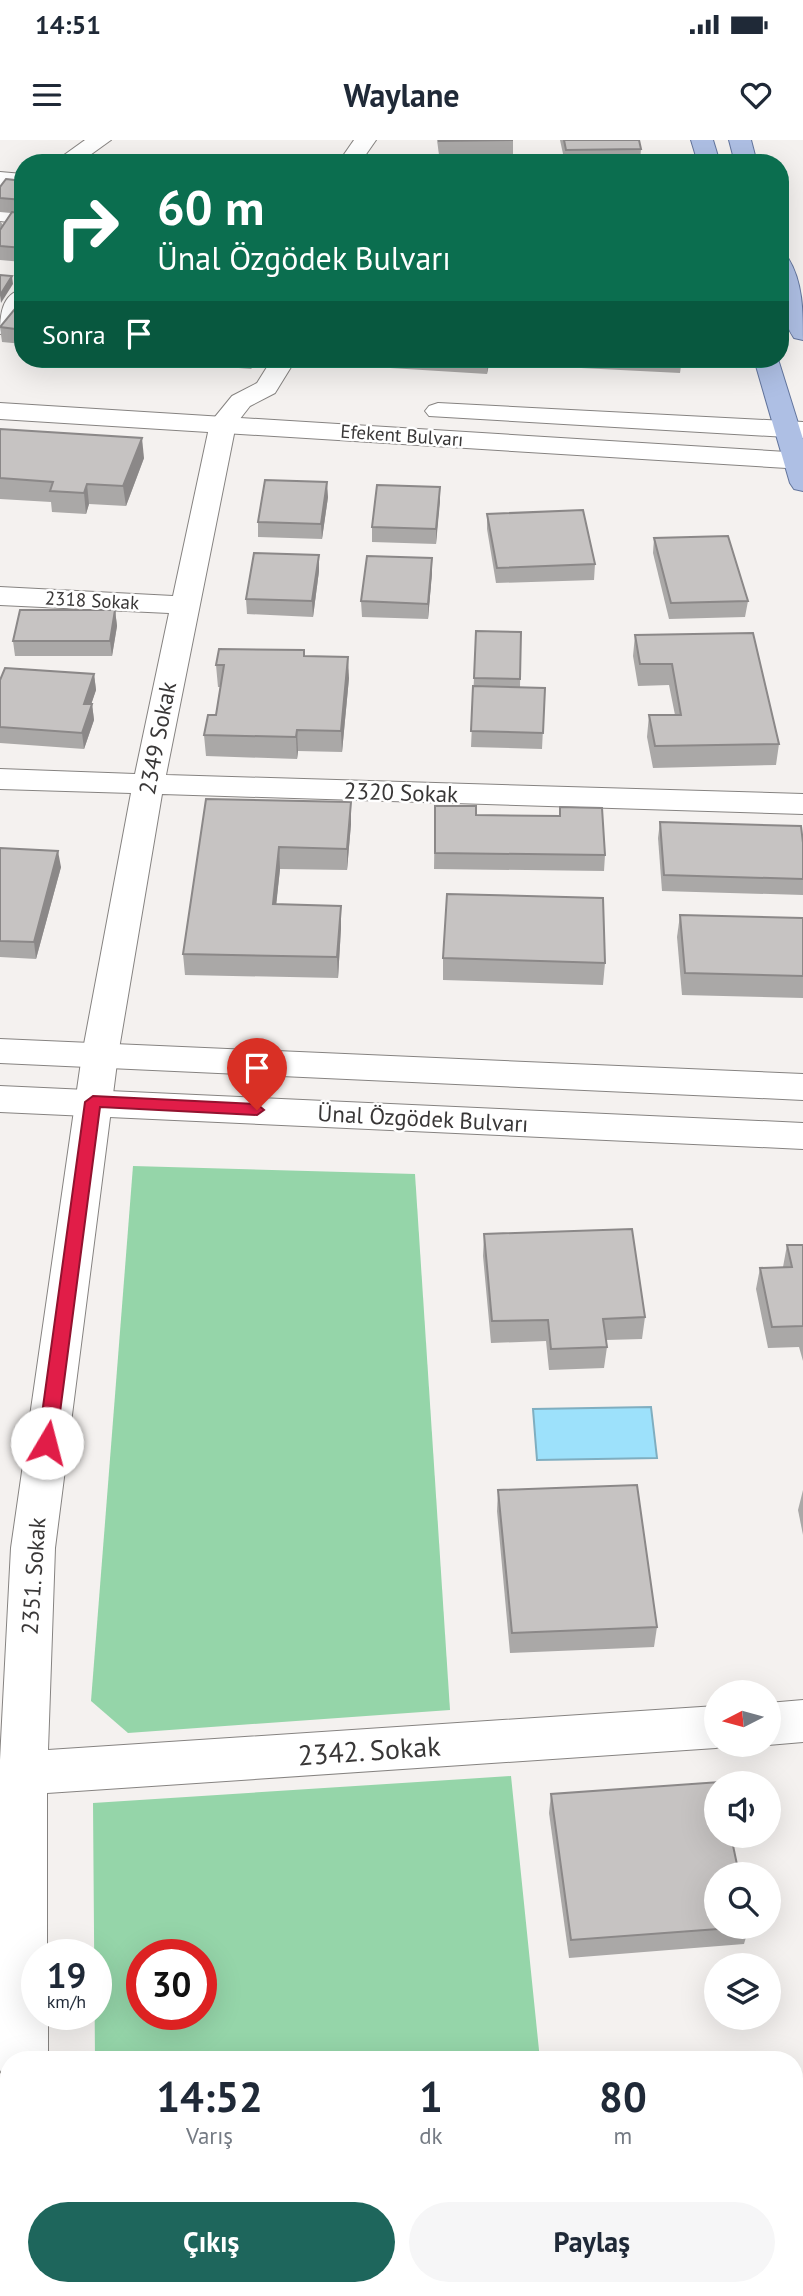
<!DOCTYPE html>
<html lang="tr">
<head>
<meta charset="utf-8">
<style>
	:root { --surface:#fff; --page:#f6f6f7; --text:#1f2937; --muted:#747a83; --accent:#1e665c }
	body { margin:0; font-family:"PT Sans",sans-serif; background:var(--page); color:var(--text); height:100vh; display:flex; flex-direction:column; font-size:26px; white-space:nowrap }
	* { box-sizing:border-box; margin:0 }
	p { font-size:23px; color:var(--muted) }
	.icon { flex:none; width:38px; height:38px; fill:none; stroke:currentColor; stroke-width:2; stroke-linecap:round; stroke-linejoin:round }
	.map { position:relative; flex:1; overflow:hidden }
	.drawer { position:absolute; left:0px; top:1911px; width:803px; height:245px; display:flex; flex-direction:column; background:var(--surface); border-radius:28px 28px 0 0; box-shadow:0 7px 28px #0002 }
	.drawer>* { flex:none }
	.hud { position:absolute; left:14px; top:14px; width:775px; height:214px; border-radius:28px; box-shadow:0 7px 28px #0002; background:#0b6e4f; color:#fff; overflow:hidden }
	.needle { width:46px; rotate:264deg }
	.buttons { position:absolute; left:704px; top:1540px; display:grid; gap:14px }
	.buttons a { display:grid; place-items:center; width:77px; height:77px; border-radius:50%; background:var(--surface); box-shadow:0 7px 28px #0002; font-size:35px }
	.speed { position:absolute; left:21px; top:1799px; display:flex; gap:14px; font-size:35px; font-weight:700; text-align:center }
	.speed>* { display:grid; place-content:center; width:91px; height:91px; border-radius:50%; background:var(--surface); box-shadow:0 7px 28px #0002; line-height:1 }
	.speed small { font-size:18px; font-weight:400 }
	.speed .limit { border:10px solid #d22; background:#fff; color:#111 }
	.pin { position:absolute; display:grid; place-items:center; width:60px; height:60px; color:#fff; margin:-72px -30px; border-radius:50% 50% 50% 0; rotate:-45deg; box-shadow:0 0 7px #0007 }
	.pin .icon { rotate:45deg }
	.me { position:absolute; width:77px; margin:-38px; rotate:8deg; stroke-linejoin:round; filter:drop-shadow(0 0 5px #0008) }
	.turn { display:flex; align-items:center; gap:24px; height:147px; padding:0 28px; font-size:32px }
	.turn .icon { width:91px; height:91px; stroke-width:2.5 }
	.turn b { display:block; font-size:49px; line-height:60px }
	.then { display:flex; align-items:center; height:66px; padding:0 28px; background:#0003; gap:14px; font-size:26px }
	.eta { display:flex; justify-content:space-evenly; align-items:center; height:119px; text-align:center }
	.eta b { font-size:42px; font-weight:700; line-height:49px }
	.button { display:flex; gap:14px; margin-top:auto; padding:14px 28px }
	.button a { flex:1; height:80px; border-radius:42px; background:var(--accent); color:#fff; font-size:28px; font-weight:700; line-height:80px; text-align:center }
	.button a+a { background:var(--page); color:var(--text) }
	.status { display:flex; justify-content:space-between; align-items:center; height:49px; padding:0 35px; background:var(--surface); direction:ltr }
	.status svg { height:19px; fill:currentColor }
	header { display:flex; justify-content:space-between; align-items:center; height:91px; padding:0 28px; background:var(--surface); font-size:32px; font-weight:700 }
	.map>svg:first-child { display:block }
</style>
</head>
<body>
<div class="status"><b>14:51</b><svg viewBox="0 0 49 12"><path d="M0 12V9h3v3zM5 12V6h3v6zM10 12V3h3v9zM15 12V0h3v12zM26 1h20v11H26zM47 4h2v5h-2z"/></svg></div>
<header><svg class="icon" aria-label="menu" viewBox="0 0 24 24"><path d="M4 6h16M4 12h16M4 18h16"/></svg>Waylane<svg class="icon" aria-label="heart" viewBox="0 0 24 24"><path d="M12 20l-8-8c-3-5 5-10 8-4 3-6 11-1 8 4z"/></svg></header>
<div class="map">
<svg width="803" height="2156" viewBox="0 0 803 2156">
	<rect width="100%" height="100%" fill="#f4f1ef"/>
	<!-- green -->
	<g fill="#95d5a9" fill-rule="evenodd">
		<polygon points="133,1026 415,1034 450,1570 128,1593 91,1561"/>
		<path d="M511,1636L540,1920H95L93,1663ZM142,1815H201V1874H142Z"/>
	</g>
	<!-- water -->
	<polygon fill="#9de1fb" stroke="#7faec0" stroke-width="2" points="651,1267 657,1318 537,1320 533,1269"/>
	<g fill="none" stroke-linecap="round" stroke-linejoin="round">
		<!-- minor casing -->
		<g stroke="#868381" stroke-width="2">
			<g id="minor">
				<polygon points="85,0 111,0 79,23 53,23"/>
				<polygon points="354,0 376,0 360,23 338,23"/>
				<polygon points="0,67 23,70 23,84 0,81"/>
				<path d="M23,149C23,168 21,189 0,194C0,176 1,154 23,149Z"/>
				<polygon points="272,219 296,219 275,253 250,266 236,284 166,635 803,654 803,674 162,654 118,915 55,1408 48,1610 716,1566 716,1605 725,1605 716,1608 47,1653 47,1815 37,1815 37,1874 48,1874 48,1920 9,1920 9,1940 4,1938 0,1930 0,1620 11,1408 82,915 131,653 0,649 0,629 135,634 169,473 0,465 0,447 173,456 210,283 232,256 257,243"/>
				<polygon points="803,1560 803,1602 768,1605 768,1563"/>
				<polygon points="9,2124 9,2147 48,2147 48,2156 0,2156 0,2128"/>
			</g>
		</g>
		<!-- tertiary casing -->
		<g stroke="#868381" stroke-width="2">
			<g id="tertiary">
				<polygon points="0,32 23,34 23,48 0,46"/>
				<polygon points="0,263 803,313 803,329 0,279"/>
				<polygon points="438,263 803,282 803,298 429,276 425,271 429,266"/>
			</g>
		</g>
		<!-- secondary casing -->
		<g stroke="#868381" stroke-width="2">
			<g id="secondary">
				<polygon points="0,899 803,934 803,960 0,923"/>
				<polygon points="0,946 803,983 803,1009 0,972"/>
			</g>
		</g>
		<!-- primary casing -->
		<g stroke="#62749c" stroke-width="2">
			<g id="primary">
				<polygon points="691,0 713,0 720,23 698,23"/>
				<polygon points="729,0 751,0 757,23 735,23"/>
				<path d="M780,116L788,118C803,142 803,172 803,200L794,198C778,174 780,144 780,116Z"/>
				<polygon points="754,219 778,219 803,299 803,351 794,349 790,343"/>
			</g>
		</g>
		<!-- minor -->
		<use href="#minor" fill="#fff" fill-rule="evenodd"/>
		<!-- tertiary -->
		<use href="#tertiary" fill="#fff" fill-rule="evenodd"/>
		<!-- secondary -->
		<use href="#secondary" fill="#fff" fill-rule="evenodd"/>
		<!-- primary -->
		<use href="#primary" fill="#aebfe4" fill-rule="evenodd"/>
	</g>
	<!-- wall -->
	<g fill="#aaa8a7">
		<polygon points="437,0 513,0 513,14 439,15"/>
		<polygon points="560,0 639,0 641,9 640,22 565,23"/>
		<polygon points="23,41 23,122 0,120 0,81 3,85 11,73 0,72 0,47"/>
		<polygon points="23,159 23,204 2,202 0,187"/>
		<polygon points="178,219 256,219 251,229 178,223"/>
		<polygon points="342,219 490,219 487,234 342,225"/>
		<polygon points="581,219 682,219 680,233 581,228"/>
		<polygon points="0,289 144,318 126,366 89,364 86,374 52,372 51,362 0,359"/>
		<polygon points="440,347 436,404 372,402 372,387"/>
		<polygon points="328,357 322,399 258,397 258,382"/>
		<polygon points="487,374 595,424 594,440 496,443 487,389"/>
		<polygon points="654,398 748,461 745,477 669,479 653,413"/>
		<polygon points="319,431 313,477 247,474 246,459"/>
		<polygon points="432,433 428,479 362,477 361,461"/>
		<polygon points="115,470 117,486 112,516 15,516 13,501"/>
		<polygon points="476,491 521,492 520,547 545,548 542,609 471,607"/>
		<polygon points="635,495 779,604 776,625 653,628 647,597 649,575 675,575 669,545 638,546 633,516"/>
		<polygon points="304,510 304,516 349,538 342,612 298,611 297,619 206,616 204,595 216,575 220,547 218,547 216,525"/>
		<polygon points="94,534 96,550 91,564 92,564 94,580 84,609 0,603 0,540"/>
		<polygon points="206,659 351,662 351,684 347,730 280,729 276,764 341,766 341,788 338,838 185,835 183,814"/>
		<polygon points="435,666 476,675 559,676 560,667 605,715 604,731 434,729"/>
		<polygon points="660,682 803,703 803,755 662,751 658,698"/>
		<polygon points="0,708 61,727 36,819 0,817"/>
		<polygon points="680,775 803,778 803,858 682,855 677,797"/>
		<polygon points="443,818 605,823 603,845 443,840"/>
		<polygon points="484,1094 645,1177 642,1199 606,1200 607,1207 604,1228 549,1230 546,1201 491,1203 483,1116"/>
		<polygon points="787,1105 803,1105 803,1221 799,1207 768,1208 756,1149 760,1128 783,1127"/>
		<polygon points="498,1350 657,1487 654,1507 510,1513 497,1371"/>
		<polygon points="803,1350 803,1395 798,1370"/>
		<polygon points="551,1654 749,1787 744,1804 569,1818 549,1673"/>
		<polygon points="794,2012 803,2054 803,2128 794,2129"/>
	</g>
	<!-- shaded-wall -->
	<g fill="#8b8888">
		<polygon points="12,136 13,144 1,163 0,155"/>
		<polygon points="250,219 256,219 251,229"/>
		<polygon points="488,219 490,219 487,234"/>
		<polygon points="142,298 144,318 126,366 123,346"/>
		<polygon points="327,342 328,357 322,399 321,384"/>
		<polygon points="87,344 89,364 86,374 84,353"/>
		<polygon points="440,347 440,362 436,404 436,389"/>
		<polygon points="319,415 319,431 313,477 312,461"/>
		<polygon points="432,418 432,433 428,479 428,464"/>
		<polygon points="115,470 117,486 112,516 110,501"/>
		<polygon points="348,517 349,538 342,612 341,591"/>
		<polygon points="94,534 96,550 86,580 84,564"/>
		<polygon points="92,564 94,580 84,609 82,593"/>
		<polygon points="297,590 298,611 297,619 296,597"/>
		<polygon points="351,662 351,684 347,730 347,709"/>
		<polygon points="279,707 280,729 274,786 273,764"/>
		<polygon points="58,711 61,727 36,819 34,802"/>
		<polygon points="341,766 341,788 338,838 337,817"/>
	</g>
	<!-- building -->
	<g fill="#c6c3c2" stroke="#8b8888" stroke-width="2">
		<polygon points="439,0 513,0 439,1"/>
		<polygon points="564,0 639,0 641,9 566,10"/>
		<polygon points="6,39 23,41 23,60 0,58 0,47"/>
		<polygon points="12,72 23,73 23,108 0,106 0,90"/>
		<polygon points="0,135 12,136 0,155"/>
		<polygon points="23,159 23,190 0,187"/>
		<polygon points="0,289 142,298 123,346 87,344 84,353 50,351 53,342 0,338"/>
		<polygon points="265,340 327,342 321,384 258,382"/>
		<polygon points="377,345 440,347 436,389 372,387"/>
		<polygon points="583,370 595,424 497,428 487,374"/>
		<polygon points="728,396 748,461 671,463 654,398"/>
		<polygon points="254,413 319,415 312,461 246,459"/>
		<polygon points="367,416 432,418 428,464 361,461"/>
		<polygon points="20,470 115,470 110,501 13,501"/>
		<polygon points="476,491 521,492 520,539 474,538"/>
		<polygon points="753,493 779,604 655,606 649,575 681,575 672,524 640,524 635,495"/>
		<polygon points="219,509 304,510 304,516 348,517 341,591 297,590 296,597 204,595 208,575 216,575 224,525 216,525"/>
		<polygon points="5,528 94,534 84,564 92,564 82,593 0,587 0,540"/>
		<polygon points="473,546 545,548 543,593 471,591"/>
		<polygon points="206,659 351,662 347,709 279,707 273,764 341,766 337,817 183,814"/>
		<polygon points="435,666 476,666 476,675 560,676 560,667 602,668 605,715 435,713"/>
		<polygon points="660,682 801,686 803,703 803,739 664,735"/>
		<polygon points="0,708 58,711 34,802 0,801"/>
		<polygon points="447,754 603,758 605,823 443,818"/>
		<polygon points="680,775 803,778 803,836 685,833"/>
		<polygon points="632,1089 645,1177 603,1179 607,1207 551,1209 548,1180 492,1181 484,1094"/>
		<polygon points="787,1105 803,1105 803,1186 772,1187 760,1128 792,1127"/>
		<polygon points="637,1345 657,1487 512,1493 498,1350"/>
		<polygon points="720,1642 721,1643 716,1643 716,1696 731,1696 739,1734 716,1734 716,1787 745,1787 571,1800 551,1654"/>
		<polygon points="794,2012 803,2054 803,2114 794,2115"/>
		<polygon points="151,2147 348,2147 351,2156 153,2156"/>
	</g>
	<!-- route -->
	<polygon fill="#e11d48" stroke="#92132f" stroke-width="2" points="93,956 257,964 264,970 257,975 100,967 56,1303 53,1308 41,1308 38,1303 85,962"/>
	<g text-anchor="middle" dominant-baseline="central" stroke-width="5" stroke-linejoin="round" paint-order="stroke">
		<!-- far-street labels -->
		<g font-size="19" fill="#393737" stroke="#fff">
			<text transform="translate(402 295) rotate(4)">Efekent Bulvarı</text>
			<text transform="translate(92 460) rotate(3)">2318 Sokak</text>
		</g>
		<!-- street labels -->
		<g font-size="23" fill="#393737" stroke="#fff">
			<text transform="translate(157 598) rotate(-79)">2349 Sokak</text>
			<text transform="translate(401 652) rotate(2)">2320 Sokak</text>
			<text transform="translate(423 978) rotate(3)">Ünal Özgödek Bulvarı</text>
			<text transform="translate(33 1436) rotate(-86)">2351. Sokak</text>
		</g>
		<!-- near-street labels -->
		<g font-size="28" fill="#393737" stroke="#fff">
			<text transform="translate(369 1610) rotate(-4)">2342. Sokak</text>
		</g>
	</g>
</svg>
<div class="buttons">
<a><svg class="needle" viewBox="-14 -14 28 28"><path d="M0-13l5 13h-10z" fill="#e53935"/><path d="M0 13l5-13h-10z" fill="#747a83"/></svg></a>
<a><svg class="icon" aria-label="sound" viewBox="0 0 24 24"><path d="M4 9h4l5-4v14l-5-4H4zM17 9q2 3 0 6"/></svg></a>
<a><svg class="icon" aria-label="search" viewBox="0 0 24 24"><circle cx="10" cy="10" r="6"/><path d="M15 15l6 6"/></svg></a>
<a><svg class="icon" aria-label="layers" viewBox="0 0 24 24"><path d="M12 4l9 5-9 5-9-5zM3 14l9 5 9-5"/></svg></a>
</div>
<div class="speed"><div>19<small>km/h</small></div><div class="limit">30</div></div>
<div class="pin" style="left:257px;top:970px;background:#d93025"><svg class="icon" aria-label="arrive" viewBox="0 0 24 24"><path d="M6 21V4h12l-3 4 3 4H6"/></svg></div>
<svg class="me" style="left:47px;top:1303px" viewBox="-20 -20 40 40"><circle r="19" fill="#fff"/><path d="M0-13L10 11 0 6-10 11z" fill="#e11d48"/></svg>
<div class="hud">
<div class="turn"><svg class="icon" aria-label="right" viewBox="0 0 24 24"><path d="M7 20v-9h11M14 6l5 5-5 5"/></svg><div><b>60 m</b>Ünal Özgödek Bulvarı</div></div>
<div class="then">Sonra<svg class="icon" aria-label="arrive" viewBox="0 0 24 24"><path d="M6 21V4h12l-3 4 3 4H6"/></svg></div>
</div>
<section class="drawer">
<div class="eta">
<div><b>14:52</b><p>Varış</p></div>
<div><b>1</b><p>dk</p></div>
<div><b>80</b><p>m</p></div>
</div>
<div class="button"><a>Çıkış</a><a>Paylaş</a></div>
</section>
</div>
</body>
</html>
